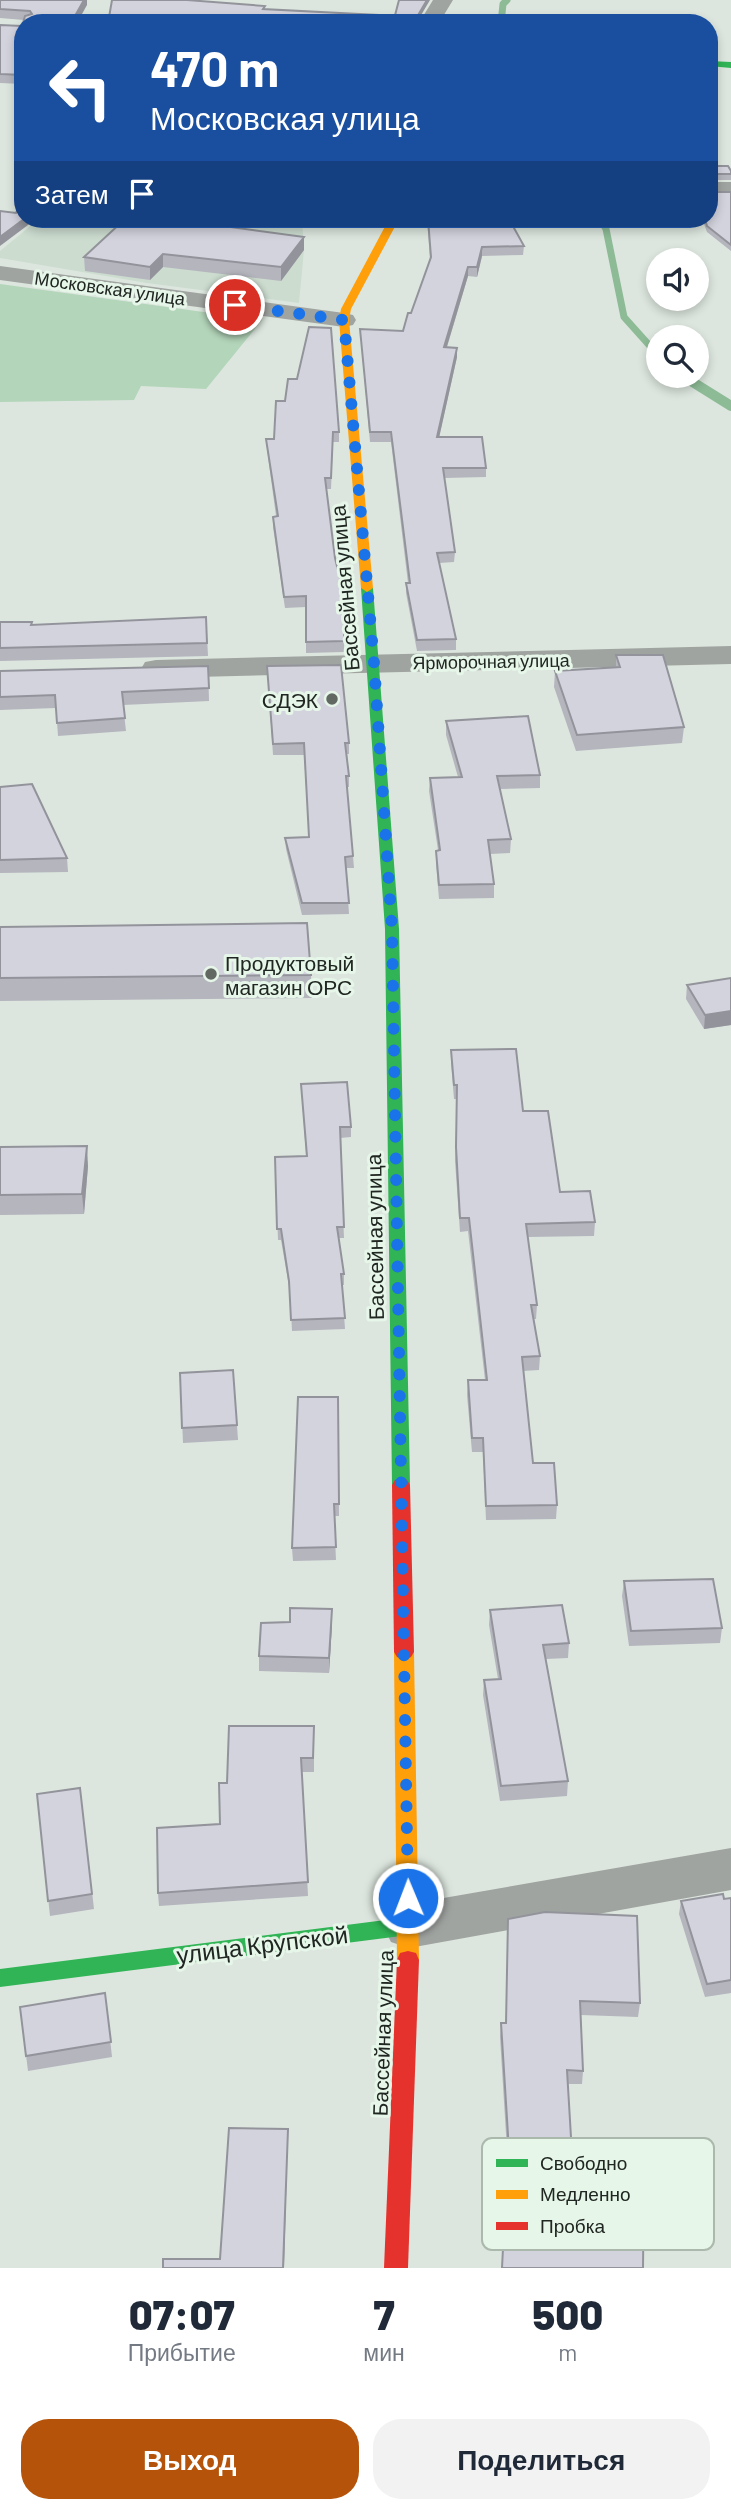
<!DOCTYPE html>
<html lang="ru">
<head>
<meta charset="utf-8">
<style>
	:root { --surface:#fff; --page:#f2f2f3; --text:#1f2937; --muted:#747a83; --accent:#b45309 }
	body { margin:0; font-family:Barlow,sans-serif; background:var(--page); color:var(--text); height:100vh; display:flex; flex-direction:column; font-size:26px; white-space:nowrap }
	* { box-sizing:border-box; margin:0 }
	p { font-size:23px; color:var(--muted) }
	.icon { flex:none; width:38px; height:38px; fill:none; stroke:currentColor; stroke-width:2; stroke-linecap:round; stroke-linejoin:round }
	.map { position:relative; height:2268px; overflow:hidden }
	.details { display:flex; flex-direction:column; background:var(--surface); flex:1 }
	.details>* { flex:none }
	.banner { position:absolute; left:14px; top:14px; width:704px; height:214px; border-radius:28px; box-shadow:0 4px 10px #0003; background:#1a4fa0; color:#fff; overflow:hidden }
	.buttons { position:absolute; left:646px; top:248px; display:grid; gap:14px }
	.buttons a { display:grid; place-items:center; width:63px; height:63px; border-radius:50%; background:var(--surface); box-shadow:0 4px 10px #0003; font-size:35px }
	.pin { position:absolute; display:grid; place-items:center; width:60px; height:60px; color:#fff; margin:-30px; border:4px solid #fff; border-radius:50%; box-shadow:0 2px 7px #0007 }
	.me { position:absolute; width:77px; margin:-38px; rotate:359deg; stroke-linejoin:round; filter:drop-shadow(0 0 5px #0008) }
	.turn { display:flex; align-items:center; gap:24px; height:147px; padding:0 21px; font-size:32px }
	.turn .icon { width:91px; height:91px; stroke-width:2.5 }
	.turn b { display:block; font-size:49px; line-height:60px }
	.then { display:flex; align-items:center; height:66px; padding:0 21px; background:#0003; gap:14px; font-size:26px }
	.eta { display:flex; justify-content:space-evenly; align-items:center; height:119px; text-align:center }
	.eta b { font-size:42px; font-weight:800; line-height:49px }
	.action { display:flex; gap:14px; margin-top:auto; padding:14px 21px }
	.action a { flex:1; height:80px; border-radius:28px; background:var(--accent); color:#fff; font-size:28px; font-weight:800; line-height:80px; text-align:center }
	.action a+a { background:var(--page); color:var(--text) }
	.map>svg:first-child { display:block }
</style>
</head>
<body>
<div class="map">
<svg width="731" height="2268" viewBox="0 0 731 2268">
	<rect width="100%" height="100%" fill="#dce6de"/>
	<!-- built -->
	<polygon fill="#ccdccf" points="39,219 302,219 304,250 299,303 147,283 0,258 0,251"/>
	<!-- green -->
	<polygon fill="#b3d5b9" points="0,284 262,320 206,389 141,386 134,400 0,402"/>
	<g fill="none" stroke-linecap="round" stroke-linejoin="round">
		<!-- stream-far1 -->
		<g stroke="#8dbb96" stroke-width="7">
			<polyline points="501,23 503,4 507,0"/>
			<polyline points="600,219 606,229 624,317 658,355"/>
		</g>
		<!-- stream -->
		<polyline stroke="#8dbb96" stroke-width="10" points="683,376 731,406"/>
		<!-- street -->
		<g fill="#a0a4a1" fill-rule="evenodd">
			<polygon points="433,0 453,0 439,23 419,23"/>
			<rect x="709" y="182" width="22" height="14"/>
			<polygon points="0,266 344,313 353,315 356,320 353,325 344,327 0,280"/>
			<polygon points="731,646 731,664 156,678 145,676 141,669 145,662 156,660"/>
			<polygon points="731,1848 731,1890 409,1948 391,1942 383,1926 391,1910 409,1904"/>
		</g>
		<!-- fast -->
		<g fill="#30b455" fill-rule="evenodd">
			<polygon points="709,61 731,62 731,68 709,66"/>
			<polygon points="367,584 373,588 399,929 410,1485 407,1490 395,1490 392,1485 385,929 361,588"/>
			<polygon points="409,1917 416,1920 420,1926 416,1932 409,1935 0,1987 0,1969"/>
		</g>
		<!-- slow -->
		<g fill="#ff9f0a" fill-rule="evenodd">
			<polygon points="389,219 399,219 351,309 349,320 373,588 367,592 361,588 339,320 341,309"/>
			<polygon points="404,1644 411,1647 414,1652 419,1960 416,1967 408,1969 400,1967 397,1960 394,1652 397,1647"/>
		</g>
		<!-- jam -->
		<g fill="#e5322d" fill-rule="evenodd">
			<polygon points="401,1478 407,1480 410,1485 414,1652 411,1657 404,1660 397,1657 394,1652 392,1485 395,1480"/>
			<polygon points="408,1951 416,1953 419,1960 408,2268 384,2268 397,1960 400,1953"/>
		</g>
	</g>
	<!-- wall -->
	<g fill="#b5b5be">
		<polygon points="0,0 87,5 24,20 0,18"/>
		<polygon points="23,24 23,84 0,83 0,25 22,26"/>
		<polygon points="709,166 731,171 731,180 709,180"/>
		<polygon points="731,192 731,251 707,232 702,219 709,219"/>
		<polygon points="125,219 304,250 281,281 163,267 150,280 85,271 84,257"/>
		<polygon points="427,219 509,219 524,246 523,255 482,256 477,277 468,276 447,347 457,357 439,437 486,468 486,477 444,478 455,552 454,562 439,563 456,639 456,650 417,651 406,593 406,583 408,583 391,442 370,442 360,329 403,331 411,313 430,259"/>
		<polygon points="276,401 339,432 339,442 333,442 331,489 326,489 335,558 344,595 344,652 306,653 306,607 285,608 273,527 273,517 276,516 267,449 266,439 274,439"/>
		<polygon points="206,617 208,656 0,661 0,622 32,622 32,625"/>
		<polygon points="616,655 684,727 682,743 576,751 554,687 555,671 616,667"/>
		<polygon points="208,666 209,701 123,705 126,731 58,736 56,708 0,710 0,671"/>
		<polygon points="267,666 349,743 349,754 347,754 349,776 349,787 347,787 353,856 354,868 346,868 349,914 302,915 286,849 285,838 309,837 304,755 273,755"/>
		<polygon points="446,721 540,775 540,788 500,789 511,839 510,853 490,854 494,884 494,898 439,899 436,864 436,851 438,850 429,791 430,778 458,777 446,735"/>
		<polygon points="0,787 67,858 68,872 0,873"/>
		<polygon points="0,927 311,975 312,998 0,1001"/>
		<polygon points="731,978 731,1025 704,1029 686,999 687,985"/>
		<polygon points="451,1050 523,1111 560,1192 595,1222 594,1236 527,1237 537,1305 536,1319 534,1319 540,1356 539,1370 523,1371 533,1463 557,1505 556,1519 486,1520 483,1452 472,1452 467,1395 468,1380 485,1380 468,1231 460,1232 455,1161 457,1099 454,1099 451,1063"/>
		<polygon points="301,1084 351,1127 351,1137 340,1138 344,1238 338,1238 344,1274 344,1285 342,1285 345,1329 292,1331 290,1292 281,1240 278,1240 275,1157 306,1156"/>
		<polygon points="0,1147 88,1166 84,1214 0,1215"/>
		<polygon points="233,1370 238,1440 183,1443 180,1373"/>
		<polygon points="338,1397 339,1516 334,1516 336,1560 293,1561 292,1548"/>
		<polygon points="624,1581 722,1628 720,1643 629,1646 622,1596"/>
		<polygon points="490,1610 569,1643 568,1658 546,1659 568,1781 567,1796 500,1801 483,1695 484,1680 498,1679 489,1625"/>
		<polygon points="332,1624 329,1673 259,1671 259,1656"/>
		<polygon points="314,1726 314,1772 302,1772 308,1896 159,1906 158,1893 220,1824 227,1783"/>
		<polygon points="80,1788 94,1909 50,1916 37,1794"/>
		<polygon points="731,1898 731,1993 705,1997 679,1914 681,1901"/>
		<polygon points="508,1919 640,2003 638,2017 581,2015 583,2071 582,2084 567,2084 573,2171 503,2242 500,2242 502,2166 508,2167 500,2037 501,2023 506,2023"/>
		<polygon points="105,1993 112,2057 28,2071 20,2007"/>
	</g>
	<!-- shaded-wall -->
	<g fill="#93949b">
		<polygon points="84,0 87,0 87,5 77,23 71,23"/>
		<polygon points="427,0 430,0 417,22 399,23"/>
		<polygon points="24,219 36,219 0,246 0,237"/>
		<polygon points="304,237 304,250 281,281 281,267"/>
		<polygon points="482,247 482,256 477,277 477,267"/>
		<polygon points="163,254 163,267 150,280 150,267"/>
		<polygon points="468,267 468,276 444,356 444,347"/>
		<polygon points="457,348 457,357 437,447 437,437"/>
		<polygon points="731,1011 731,1025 704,1029 705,1015"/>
		<polygon points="87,1146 88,1166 84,1214 82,1194"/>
		<polygon points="332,1609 332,1624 329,1673 329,1658"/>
		<polygon points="288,2129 284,2268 283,2268"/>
	</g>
	<!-- building -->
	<g fill="#d2d3dd" stroke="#93949b" stroke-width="2">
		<polygon points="0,0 84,0 71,23 23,23 25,16 32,14 30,11 0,9"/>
		<polygon points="112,0 187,0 265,6 263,9 378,15 375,23 108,23"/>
		<polygon points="399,0 427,0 417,17 399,23 393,23"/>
		<polygon points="565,20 598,22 563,23"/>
		<polygon points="23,24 23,75 0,74 0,25 22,26"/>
		<polygon points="709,166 728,166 731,171 731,174 709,174"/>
		<polygon points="709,192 731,192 731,245 707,226 705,219 709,219"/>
		<polygon points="23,195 24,219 0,237 0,211 16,213"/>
		<polygon points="125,219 172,219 304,237 281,267 163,254 150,267 84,257"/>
		<polygon points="428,219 509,219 524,246 482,247 477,267 468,267 444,347 457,348 437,437 482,437 486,468 443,468 455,552 437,553 456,639 417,640 406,583 410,583 391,432 370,432 360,329 403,331 408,313 411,313 431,257"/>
		<polygon points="309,327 331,328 339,432 333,432 331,478 325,478 335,558 344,595 344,641 306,642 306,596 284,597 273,517 278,516 266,439 274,439 276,401 285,401 288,379 297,379"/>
		<polygon points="206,617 207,643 0,648 0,622 32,622 31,625"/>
		<polygon points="616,655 663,655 684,727 577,735 555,671 620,667"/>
		<polygon points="341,665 349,743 345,743 349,776 346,776 353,856 345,857 349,903 302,903 285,838 309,837 304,743 273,744 267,666"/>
		<polygon points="208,666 209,688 122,692 125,718 57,723 55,695 0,697 0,671"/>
		<polygon points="528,716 540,775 497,776 511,839 488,840 494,884 439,885 436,851 440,850 430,778 462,777 446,721"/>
		<polygon points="32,784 67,858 0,860 0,787"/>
		<polygon points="307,923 311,975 0,978 0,927"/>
		<polygon points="731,978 731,1011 705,1015 687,985"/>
		<polygon points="516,1049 523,1111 548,1111 560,1192 590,1191 595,1222 526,1224 537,1305 531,1305 540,1356 522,1357 533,1463 554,1463 557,1505 486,1506 483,1438 472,1438 468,1380 487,1380 469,1218 460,1218 456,1147 457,1085 454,1085 451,1050"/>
		<polygon points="347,1082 351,1127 340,1127 344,1227 337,1227 344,1274 341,1274 345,1318 291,1320 289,1281 281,1229 277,1229 275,1157 307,1156 301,1084"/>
		<polygon points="87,1146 82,1194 0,1195 0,1147"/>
		<polygon points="233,1370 237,1425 182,1428 180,1373"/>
		<polygon points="298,1397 338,1397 339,1504 334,1504 336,1547 292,1548"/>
		<polygon points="713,1579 722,1628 631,1631 624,1581"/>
		<polygon points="562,1605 569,1643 543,1645 568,1781 501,1786 484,1680 501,1679 490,1610"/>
		<polygon points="290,1608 332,1609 329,1658 259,1656 261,1623 290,1622"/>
		<polygon points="229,1726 314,1726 313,1758 301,1758 308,1882 158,1893 157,1828 220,1824 219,1783 227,1783"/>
		<polygon points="80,1788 92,1894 48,1901 37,1794"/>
		<polygon points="723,1894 724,1899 731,1898 731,1980 707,1984 681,1901"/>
		<polygon points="545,1912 637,1916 640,2003 580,2001 583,2071 567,2070 573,2171 644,2175 643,2268 502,2268 504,2229 500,2228 502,2166 510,2167 501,2023 506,2023 508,1919"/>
		<polygon points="105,1993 111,2042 26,2056 20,2007"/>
		<polygon points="229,2128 288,2129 283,2268 163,2268 163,2259 220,2259"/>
	</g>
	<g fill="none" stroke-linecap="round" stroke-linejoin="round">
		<!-- route -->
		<polyline stroke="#1a73e8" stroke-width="12" stroke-dasharray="0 21.6" points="235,305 344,320 374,663 392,929 408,1898"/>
	</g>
	<!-- markers -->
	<g fill="#626963" stroke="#e6f6e8" stroke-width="2.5">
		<circle cx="332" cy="699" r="7"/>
		<circle cx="211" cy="974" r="7"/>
	</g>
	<g text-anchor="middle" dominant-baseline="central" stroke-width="6" stroke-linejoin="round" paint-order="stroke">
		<!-- far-street labels -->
		<g font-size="18" fill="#202621" stroke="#e6f6e8">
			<text transform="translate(110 288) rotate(8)">Московская улица</text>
			<text transform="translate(491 661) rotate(-1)">Ярморочная улица</text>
		</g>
		<!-- street labels -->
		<g font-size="21" fill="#202621" stroke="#e6f6e8">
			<text transform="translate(344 588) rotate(-95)">Бассейная улица</text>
			<text transform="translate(374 1237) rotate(-91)">Бассейная улица</text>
			<text transform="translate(382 2033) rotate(-88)">Бассейная улица</text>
		</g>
		<!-- poi labels -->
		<g font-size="21" fill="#202621" stroke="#e6f6e8" text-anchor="end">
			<text x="318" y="699">СДЭК</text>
			<text x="225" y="962" text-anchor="start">Продуктовый<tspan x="225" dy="24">магазин ОРС</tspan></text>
		</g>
		<!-- near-street labels -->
		<g font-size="24" fill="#202621" stroke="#e6f6e8">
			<text transform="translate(262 1944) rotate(-7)">улица Крупской</text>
		</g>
	</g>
	<!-- legend -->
	<rect x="482" y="2138" width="232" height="112" rx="10" fill="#e6f6e8" stroke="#abb8ac" stroke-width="2"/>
	<rect x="496" y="2159" width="32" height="8" fill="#30b455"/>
	<rect x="496" y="2190" width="32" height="9" fill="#ff9f0a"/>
	<rect x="496" y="2222" width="32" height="8" fill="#e5322d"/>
	<g font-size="19" fill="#202621">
		<text x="540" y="2170">Свободно</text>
		<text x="540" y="2201">Медленно</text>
		<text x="540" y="2233">Пробка</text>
	</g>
</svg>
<div class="buttons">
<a><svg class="icon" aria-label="sound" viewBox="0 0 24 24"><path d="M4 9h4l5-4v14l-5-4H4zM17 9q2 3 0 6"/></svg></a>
<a><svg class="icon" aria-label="search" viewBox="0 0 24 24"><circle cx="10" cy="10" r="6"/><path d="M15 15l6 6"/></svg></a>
</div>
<div class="pin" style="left:235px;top:305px;background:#d93025"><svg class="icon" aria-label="arrive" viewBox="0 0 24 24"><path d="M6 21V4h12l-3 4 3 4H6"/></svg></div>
<svg class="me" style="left:408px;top:1898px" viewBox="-20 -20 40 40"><circle r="17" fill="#1a73e8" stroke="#fff" stroke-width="3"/><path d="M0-11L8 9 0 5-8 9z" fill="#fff"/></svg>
<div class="banner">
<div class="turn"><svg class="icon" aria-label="left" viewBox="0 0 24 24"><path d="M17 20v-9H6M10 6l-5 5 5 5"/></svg><div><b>470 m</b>Московская улица</div></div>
<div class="then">Затем<svg class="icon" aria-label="arrive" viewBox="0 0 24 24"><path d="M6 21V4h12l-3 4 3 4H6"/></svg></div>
</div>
</div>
<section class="details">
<div class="eta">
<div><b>07:07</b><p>Прибытие</p></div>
<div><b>7</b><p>мин</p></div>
<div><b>500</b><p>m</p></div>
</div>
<div class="action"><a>Выход</a><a>Поделиться</a></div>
</section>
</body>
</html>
